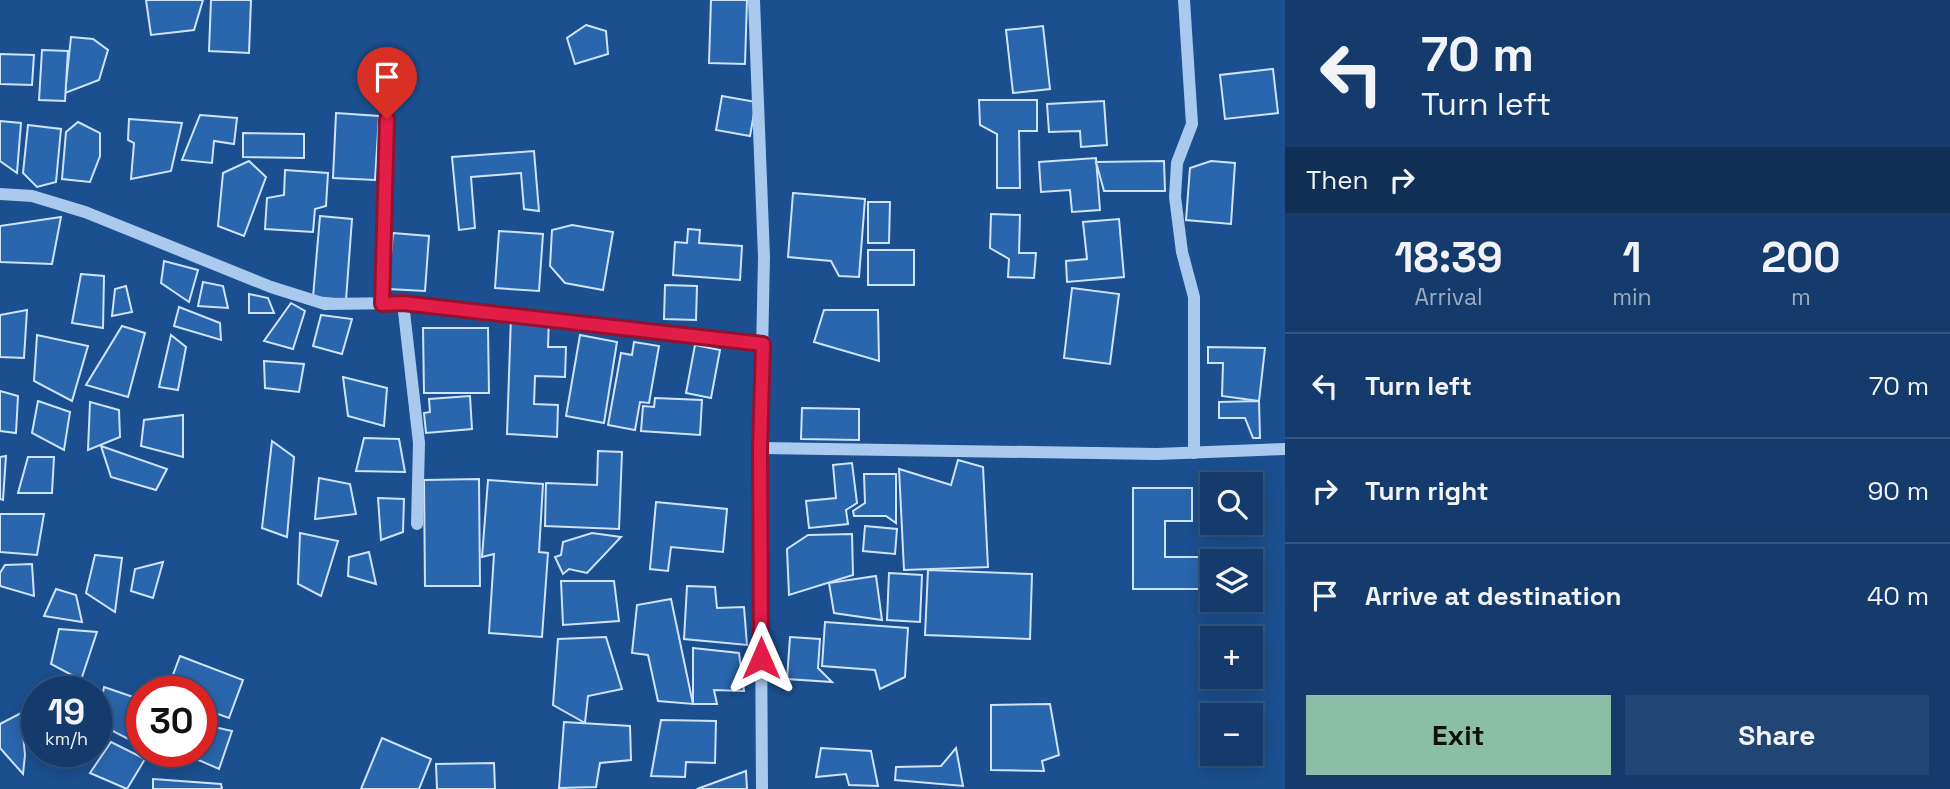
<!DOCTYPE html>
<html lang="en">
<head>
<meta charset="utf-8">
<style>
	:root { --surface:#143b6b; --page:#214673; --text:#f1f3f6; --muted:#9dadc1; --line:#33557e; --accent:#8abfa5 }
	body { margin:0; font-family:"Space Grotesk",sans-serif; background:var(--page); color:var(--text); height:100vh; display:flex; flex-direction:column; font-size:26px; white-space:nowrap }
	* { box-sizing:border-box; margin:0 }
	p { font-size:23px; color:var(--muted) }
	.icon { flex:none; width:38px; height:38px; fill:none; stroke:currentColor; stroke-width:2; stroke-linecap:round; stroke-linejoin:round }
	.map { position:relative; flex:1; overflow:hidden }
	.sheet { display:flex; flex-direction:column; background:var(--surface); width:665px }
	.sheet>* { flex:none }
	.banner { background:#143b6b; color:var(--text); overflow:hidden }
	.controls { position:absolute; left:1200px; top:472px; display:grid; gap:14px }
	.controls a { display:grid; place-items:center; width:63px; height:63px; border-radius:0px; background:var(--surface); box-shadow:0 4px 18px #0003,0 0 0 2px var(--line); font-size:35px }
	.speed { position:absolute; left:21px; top:676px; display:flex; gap:14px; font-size:35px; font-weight:700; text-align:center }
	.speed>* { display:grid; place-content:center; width:91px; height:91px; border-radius:50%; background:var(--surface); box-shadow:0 4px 18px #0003,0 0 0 2px var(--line); line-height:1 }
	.speed small { font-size:18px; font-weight:400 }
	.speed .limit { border:10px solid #d22; background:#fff; color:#111 }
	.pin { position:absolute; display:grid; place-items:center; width:60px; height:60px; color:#fff; margin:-72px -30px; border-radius:50% 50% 50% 0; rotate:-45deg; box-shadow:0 0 7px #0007 }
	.pin .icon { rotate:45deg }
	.me { position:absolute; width:77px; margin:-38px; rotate:0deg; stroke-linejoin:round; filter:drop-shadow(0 0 5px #0008) }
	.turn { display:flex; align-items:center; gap:24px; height:147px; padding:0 21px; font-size:32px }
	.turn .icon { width:91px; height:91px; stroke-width:2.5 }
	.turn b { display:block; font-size:49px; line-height:60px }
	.then { display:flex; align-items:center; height:66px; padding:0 21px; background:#0003; gap:14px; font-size:26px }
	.eta { display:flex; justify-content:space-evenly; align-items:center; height:119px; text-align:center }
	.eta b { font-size:42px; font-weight:700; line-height:49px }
	.action { display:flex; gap:14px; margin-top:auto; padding:14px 21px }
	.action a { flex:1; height:80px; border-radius:0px; background:var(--accent); color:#111; font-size:28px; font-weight:700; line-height:80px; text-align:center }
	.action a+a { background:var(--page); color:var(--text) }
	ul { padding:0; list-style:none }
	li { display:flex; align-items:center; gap:21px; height:105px; padding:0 21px; border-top:2px solid var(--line) }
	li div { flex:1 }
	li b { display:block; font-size:26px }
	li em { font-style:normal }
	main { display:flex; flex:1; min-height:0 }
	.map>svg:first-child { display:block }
</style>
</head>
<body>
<main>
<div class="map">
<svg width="1285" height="789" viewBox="0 0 1285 789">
	<rect width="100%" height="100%" fill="#1b4f8f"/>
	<!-- building -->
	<g fill="#2a66ad" stroke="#cfe3fa" stroke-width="2">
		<polygon points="146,0 203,0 194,30 151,35"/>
		<polygon points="211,0 251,0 249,53 209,51"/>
		<polygon points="711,0 747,0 745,64 709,63"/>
		<polygon points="586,25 606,31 608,54 575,64 567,38"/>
		<polygon points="1043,26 1050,89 1013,93 1006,30"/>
		<polygon points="71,37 93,39 108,50 99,80 65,93"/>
		<polygon points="42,50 68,51 65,101 39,100"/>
		<polygon points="0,54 34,55 32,85 0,84"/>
		<polygon points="1273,69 1278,113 1225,119 1220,75"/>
		<polygon points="722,96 756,102 750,136 716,130"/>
		<polygon points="979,100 1037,100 1037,131 1019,131 1020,188 997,188 997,134 980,125"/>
		<polygon points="1104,101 1107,145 1081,147 1080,131 1049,132 1047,104"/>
		<polygon points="336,113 379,116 375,180 333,178"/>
		<polygon points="200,115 237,118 234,144 214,141 212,163 182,160"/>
		<polygon points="129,119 182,123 171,171 131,179 134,143 128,140"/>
		<polygon points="0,121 21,123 17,173 0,161"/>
		<polygon points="78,122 100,133 100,156 90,182 62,179 66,132"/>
		<polygon points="28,125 61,129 56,182 37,187 23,173"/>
		<polygon points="243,133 304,134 304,158 243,157"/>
		<polygon points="534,151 539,211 524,209 521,173 471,177 475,228 459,230 452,157"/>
		<polygon points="1096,158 1100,210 1072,212 1070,190 1041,192 1039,162"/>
		<polygon points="249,161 266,177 244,236 218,226 223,173"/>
		<polygon points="1164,161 1165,191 1104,191 1096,162"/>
		<polygon points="1211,161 1235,163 1231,224 1186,220 1190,168"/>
		<polygon points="285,170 328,173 326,206 315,209 313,232 265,229 267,198 284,195"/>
		<polygon points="793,193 865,199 859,277 839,276 831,261 788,257"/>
		<polygon points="868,202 890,202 889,243 868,243"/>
		<polygon points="991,214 1020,215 1019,253 1036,253 1034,278 1008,277 1009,259 990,248"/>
		<polygon points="320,216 352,219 346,300 313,297"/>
		<polygon points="61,217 52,264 0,262 0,226"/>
		<polygon points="1119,219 1124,277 1067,282 1066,261 1087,259 1083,222"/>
		<polygon points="572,225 613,232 603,290 565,283 550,266 552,230"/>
		<polygon points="688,229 700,230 699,243 742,246 740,280 673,275 675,242 687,243"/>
		<polygon points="499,231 543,234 539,291 495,288"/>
		<polygon points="393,233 429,236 425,291 388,289"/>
		<rect x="868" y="250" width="46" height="35"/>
		<polygon points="164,261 198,270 189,302 161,283"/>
		<polygon points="81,274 104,276 103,328 72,323"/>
		<polygon points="203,282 223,286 228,308 198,306"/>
		<polygon points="665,285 697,286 696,320 664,319"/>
		<polygon points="126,286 132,312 112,316 115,289"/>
		<polygon points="1072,288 1119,294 1110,364 1064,358"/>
		<polygon points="249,294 268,298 274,313 249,313"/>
		<polygon points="291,303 305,311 293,349 264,341"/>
		<polygon points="179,307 220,323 221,340 174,326"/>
		<polygon points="27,310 24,358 0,357 0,315"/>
		<polygon points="824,310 878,310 879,361 814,342"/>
		<polygon points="321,315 352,319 342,354 313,346"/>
		<polygon points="511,316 549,318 548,347 566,347 565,377 535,376 534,404 558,405 557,437 507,434"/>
		<polygon points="122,326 145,333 128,397 86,385"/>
		<polygon points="423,328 488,328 489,393 424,393"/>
		<polygon points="37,335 88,346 72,401 34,381"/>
		<polygon points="171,335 186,347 178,390 159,387"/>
		<polygon points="580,335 617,342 604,423 566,416"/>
		<polygon points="634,342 659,346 649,403 640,402 635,430 608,425 621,353 632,355"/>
		<polygon points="695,345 720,350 711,398 686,393"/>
		<polygon points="1208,347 1265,348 1259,401 1222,396 1223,363 1208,363"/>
		<polygon points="264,361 304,364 299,392 265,388"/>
		<polygon points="343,377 387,388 384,426 348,416"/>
		<polygon points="0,391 18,396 16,433 0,431"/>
		<polygon points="470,396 472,429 426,433 424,413 430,412 429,399"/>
		<polygon points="655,398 702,400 700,435 641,431 643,406 654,407"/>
		<polygon points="38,401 70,412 64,450 32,433"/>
		<polygon points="1259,401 1260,438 1253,438 1245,418 1219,418 1219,402"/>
		<polygon points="90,402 119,410 120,437 88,450"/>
		<polygon points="802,408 859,409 859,440 801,439"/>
		<polygon points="183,415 183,457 141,446 144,420"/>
		<polygon points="364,438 399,439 405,472 356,471"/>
		<polygon points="272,441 294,457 287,537 262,528"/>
		<polygon points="101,446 167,469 156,490 111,477"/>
		<polygon points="598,451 622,452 619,529 545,526 546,483 597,485"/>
		<polygon points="6,456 3,500 0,499 0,457"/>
		<polygon points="28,457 54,457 52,493 18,493"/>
		<polygon points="958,460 983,467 988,567 904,570 899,469 951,485"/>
		<polygon points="852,463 857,503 846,510 848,524 809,528 806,501 836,498 833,465"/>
		<polygon points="864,474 896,474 896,523 886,516 854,516 853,511 865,503"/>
		<polygon points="319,478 350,484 356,514 315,519"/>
		<polygon points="479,479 480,586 425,586 424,480"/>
		<polygon points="488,480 543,484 539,552 548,553 542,637 489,633 494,554 482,557"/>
		<polygon points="1133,488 1192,488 1192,521 1165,521 1165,557 1207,557 1207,589 1133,589"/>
		<polygon points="378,498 404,499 403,532 381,540"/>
		<polygon points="656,502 727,509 723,552 671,547 668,571 650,569"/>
		<polygon points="0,514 44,514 37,555 0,552"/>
		<polygon points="865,526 897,529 895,554 863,551"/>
		<polygon points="300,533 338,541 321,596 298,584"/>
		<polygon points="592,533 621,537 587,573 569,569 563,574 555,557 561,555 563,542"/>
		<polygon points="852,534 853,575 789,595 787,549 808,535"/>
		<polygon points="369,552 376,584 348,576 349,557"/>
		<polygon points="95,555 122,558 115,612 86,593"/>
		<polygon points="163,562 153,598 131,591 135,569"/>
		<polygon points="32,564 34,596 0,586 0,573 5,565"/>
		<polygon points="928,570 1032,574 1030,639 925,635"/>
		<polygon points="889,573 922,575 920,622 887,620"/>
		<polygon points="876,576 882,620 834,613 829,583"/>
		<polygon points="561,581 614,581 619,621 563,625"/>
		<polygon points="687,586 715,587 717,608 744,607 747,645 684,639"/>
		<polygon points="56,589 76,595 82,622 44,616"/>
		<polygon points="671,599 693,704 658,701 648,655 632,653 637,605"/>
		<polygon points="825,622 908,628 905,677 880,689 875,670 822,666"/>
		<polygon points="59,629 97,632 81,680 51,664"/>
		<polygon points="606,637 622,689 588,696 585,723 553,705 558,639"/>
		<polygon points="790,637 820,639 818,668 832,682 787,679"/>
		<polygon points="693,648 739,653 744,691 714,690 717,704 693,704"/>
		<polygon points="180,656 243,680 229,718 201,708 201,691 167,691"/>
		<polygon points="104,687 142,700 138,744 97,723"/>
		<polygon points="1050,704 1059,755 1042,761 1044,771 991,770 991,705"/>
		<polygon points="21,713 25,755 23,774 0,748 0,724"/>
		<polygon points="661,720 716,721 715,763 686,762 685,777 651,776"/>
		<polygon points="564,722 630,726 631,760 600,763 596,787 559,788"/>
		<polygon points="201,724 232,731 219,769 178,751 201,751"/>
		<polygon points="382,738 431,759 419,789 361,789"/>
		<polygon points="111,742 145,759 127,789 90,773"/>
		<polygon points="821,748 871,751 878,786 849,785 846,774 816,777"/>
		<polygon points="956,748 963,786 895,780 896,767 941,766"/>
		<polygon points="494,763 495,789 437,789 436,764"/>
		<polygon points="746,771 747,789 697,789"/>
		<polygon points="153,779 221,784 222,789 153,789"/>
	</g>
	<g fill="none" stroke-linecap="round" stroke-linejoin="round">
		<!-- minor -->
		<g stroke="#a9c9ee" stroke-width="12">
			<polyline points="754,0 764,257 760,448 762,789"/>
			<polyline points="1184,0 1192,124 1177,163 1175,197 1182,252 1194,297 1194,453"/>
			<polyline points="0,194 32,196 85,212 271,287 325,304 403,303 763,344"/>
			<polyline points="403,303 419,443 417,524"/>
			<polyline points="382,304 387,119"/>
			<polyline points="760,448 1157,454 1285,449"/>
		</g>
	</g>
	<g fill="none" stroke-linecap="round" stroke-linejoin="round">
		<!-- route casing -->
		<g stroke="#92132f" stroke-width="18">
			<polyline id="route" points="387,119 382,304 403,303 763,344 760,448 761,658"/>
		</g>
		<!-- route -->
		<use href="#route" stroke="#e11d48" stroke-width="12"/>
	</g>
</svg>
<div class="controls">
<a><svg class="icon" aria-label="search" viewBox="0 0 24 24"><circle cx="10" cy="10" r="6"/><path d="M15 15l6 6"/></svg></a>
<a><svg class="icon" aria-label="layers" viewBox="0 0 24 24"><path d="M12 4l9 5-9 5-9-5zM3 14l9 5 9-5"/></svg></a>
<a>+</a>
<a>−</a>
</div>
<div class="speed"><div>19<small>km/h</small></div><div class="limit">30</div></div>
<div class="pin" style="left:387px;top:119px;background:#d93025"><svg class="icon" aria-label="arrive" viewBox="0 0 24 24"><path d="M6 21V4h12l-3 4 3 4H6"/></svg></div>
<svg class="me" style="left:761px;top:658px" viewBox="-20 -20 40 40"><path d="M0-17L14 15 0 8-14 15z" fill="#e11d48" stroke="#fff" stroke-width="4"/></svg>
</div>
<section class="sheet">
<div class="banner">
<div class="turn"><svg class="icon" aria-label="left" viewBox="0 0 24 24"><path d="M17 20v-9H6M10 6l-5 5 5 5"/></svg><div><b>70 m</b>Turn left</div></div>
<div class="then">Then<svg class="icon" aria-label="right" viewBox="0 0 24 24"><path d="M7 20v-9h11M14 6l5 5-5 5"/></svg></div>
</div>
<div class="eta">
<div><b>18:39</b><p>Arrival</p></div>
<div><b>1</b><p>min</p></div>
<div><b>200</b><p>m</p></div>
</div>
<ul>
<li><svg class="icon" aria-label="left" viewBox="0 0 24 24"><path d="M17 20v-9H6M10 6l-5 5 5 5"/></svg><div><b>Turn left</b></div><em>70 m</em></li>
<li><svg class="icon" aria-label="right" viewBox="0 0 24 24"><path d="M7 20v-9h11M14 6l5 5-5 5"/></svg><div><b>Turn right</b></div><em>90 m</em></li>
<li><svg class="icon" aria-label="arrive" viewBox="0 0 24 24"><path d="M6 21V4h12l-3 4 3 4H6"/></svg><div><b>Arrive at destination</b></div><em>40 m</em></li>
</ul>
<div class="action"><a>Exit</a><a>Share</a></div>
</section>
</main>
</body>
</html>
